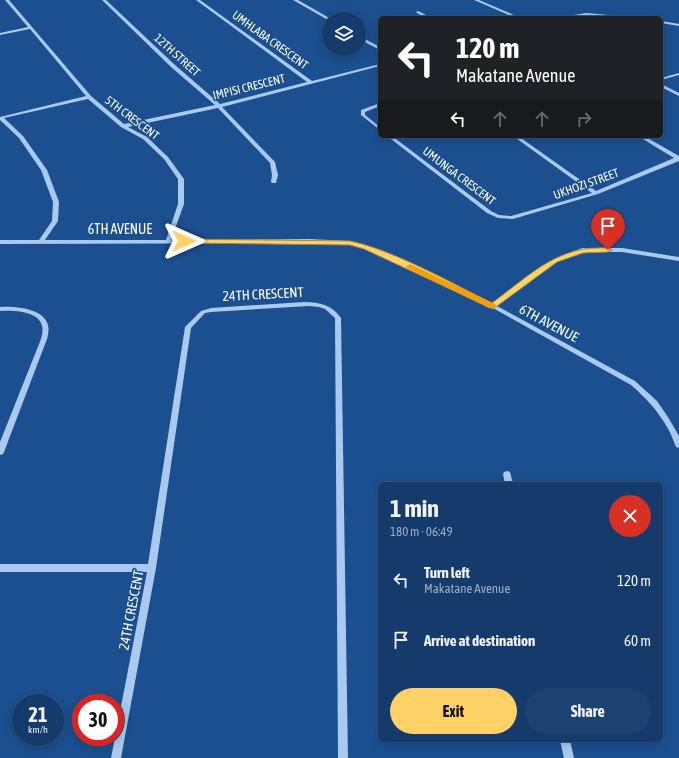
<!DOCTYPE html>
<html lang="en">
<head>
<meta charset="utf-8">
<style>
	:root { --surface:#143b6b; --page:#1d4271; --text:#f1f3f6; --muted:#9dadc1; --line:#33557e; --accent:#ffd166 }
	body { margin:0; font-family:"Asap Condensed",sans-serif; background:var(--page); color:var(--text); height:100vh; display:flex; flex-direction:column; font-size:15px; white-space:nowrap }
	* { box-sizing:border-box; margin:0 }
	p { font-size:13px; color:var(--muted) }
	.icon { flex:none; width:22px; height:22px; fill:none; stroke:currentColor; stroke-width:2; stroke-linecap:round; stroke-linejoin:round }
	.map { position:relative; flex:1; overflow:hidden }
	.details { position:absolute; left:378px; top:482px; width:285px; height:260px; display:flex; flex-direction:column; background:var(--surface); border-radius:6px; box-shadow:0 2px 10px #0003,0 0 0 1px var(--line) }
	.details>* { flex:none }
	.banner { position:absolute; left:378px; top:16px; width:285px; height:122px; border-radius:6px; box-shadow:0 2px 10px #0003,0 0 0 1px var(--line); background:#202124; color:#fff; overflow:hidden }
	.fabs { position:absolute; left:322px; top:12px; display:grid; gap:8px }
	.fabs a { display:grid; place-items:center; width:44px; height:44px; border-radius:50%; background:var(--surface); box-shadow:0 2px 10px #0003,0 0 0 1px var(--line); font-size:20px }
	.speed { position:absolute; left:12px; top:694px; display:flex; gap:8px; font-size:20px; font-weight:700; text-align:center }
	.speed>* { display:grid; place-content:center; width:52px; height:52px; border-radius:50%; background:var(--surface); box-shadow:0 2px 10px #0003,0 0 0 1px var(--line); line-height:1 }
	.speed small { font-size:10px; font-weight:400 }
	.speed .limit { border:6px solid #d22; background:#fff; color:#111 }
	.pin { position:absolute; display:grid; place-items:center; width:34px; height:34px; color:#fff; margin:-41px -17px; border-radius:50% 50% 50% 0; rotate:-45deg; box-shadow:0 0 4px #0007 }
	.pin .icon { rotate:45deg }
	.me { position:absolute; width:44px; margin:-22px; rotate:90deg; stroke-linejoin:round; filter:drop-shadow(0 0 3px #0008) }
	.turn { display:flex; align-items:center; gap:14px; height:84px; padding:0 12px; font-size:18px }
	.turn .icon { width:52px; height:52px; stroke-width:2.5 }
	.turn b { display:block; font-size:28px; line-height:34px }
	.lanes { display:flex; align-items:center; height:38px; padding:0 12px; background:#0003; justify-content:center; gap:20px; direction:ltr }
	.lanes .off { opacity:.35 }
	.round { display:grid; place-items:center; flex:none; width:42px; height:42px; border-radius:21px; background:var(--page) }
	.overview { display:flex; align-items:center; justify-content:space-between; height:68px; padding:0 12px }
	h1 { font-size:24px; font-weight:700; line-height:30px }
	.action { display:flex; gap:8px; margin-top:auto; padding:8px 12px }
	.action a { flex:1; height:46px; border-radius:24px; background:var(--accent); color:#111; font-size:16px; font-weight:700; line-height:46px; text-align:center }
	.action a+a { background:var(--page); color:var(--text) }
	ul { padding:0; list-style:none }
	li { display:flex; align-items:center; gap:12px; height:60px; padding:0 12px }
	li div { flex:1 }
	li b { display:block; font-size:15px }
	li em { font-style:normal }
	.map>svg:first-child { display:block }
</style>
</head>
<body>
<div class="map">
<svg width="679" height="758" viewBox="0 0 679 758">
	<rect width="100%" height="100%" fill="#1b4f8f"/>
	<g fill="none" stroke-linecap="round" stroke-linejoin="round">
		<!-- minor -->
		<g fill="#a9c9ee" fill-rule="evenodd">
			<path d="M5,0H9L91,96L124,124L215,105L171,67L102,0H106L175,65L220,104L307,82L196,0H200L312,81L380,64V66L222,107L275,162L278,175L276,183H272L271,182L272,175L270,163L218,108L128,127L147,137L168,157L184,179V204L171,240L309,239L350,241L369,246L492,303L552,260L582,248H622L679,257V261L622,252H583L556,262L497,306L635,381L657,401L668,417L679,436V448L676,447C673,440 671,433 667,427C658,411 645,397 631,385L491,307L365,248L350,245L309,243L0,244V240H39L52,221L53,202L41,170L19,138L0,120V117L86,96L30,29L0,35V33L28,27ZM88,99L121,127L143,139L164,159L178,179V204L166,240H45L58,221L59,202L47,170L23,136L4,118Z"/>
			<polygon points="293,0 298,0 331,19 328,20"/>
			<polygon points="474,0 479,0 521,18 516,18"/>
			<polygon points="418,11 430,17 431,18 426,18 417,13 416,12"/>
			<polygon points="586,13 633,17 635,18 619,18 586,15 567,18 557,18"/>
			<polygon points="661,21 679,24 679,26 661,23"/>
			<polygon points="359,36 380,47 380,50 359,39"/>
			<polygon points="679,73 679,75 661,80 661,78"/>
			<polygon points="661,84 679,93 679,96 661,87"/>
			<polygon points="380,103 380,106 365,112 365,115 380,127 380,130 361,115 361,110"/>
			<polygon points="387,136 392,136 491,211 499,215 511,216 592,193 513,136 518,136 596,191 674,158 638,136 644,136 679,156 679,161 598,194 513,219 498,218 487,213"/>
			<path d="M304,302C320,302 332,305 341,318L348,758H338L335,318L325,309L319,307L309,306L211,312L205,313L191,328L156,568L121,758H111L147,572H0V564H148L185,327L201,311L211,308Z"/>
			<path d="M0,307C20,306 57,310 47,339L4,452L3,454L0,455V442L41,339C50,312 19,310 0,311Z"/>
			<polygon points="507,471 510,472 513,484 505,484 503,474 504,472"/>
			<polygon points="560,740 570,740 574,758 564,758"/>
		</g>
	</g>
	<!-- route -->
	<path fill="#ffd166" stroke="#a68842" d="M181,239L350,241C396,251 449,282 492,303C525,279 555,248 598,248C603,248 608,247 612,250L608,252L583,253L557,262L493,309L364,249L350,245L184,243H181Z"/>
	<!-- slow -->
	<polygon fill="#f59e0b" points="410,264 495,304 496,306 495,308 489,308 407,268 406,267"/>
	<g text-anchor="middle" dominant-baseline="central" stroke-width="3.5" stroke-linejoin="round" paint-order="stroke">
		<!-- far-street labels -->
		<g font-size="12" fill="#fff" stroke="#1b4f8f">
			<text transform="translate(270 40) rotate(36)">UMHLABA CRESCENT</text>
			<text transform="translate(177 55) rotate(42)">12TH STREET</text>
			<text transform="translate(249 87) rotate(-14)">IMPISI CRESCENT</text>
			<text transform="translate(132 118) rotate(37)">5TH CRESCENT</text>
			<text transform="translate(459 176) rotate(37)">UMUNGA CRESCENT</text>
			<text transform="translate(586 184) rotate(-20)">UKHOZI STREET</text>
		</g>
		<!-- street labels -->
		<g font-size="14" fill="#fff" stroke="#1b4f8f">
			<text x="120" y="229">6TH AVENUE</text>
			<text transform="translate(263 294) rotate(-3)">24TH CRESCENT</text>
			<text transform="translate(549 323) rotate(28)">6TH AVENUE</text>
			<text transform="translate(131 610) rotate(-79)">24TH CRESCENT</text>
		</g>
	</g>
</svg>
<div class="fabs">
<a><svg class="icon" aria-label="layers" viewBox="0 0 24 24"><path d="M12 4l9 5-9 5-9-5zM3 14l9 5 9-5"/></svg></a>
</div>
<div class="speed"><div>21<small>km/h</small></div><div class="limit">30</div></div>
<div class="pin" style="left:608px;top:250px;background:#d93025"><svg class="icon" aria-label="arrive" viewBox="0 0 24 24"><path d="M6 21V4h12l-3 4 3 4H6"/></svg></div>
<svg class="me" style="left:184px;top:241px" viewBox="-20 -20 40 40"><path d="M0-17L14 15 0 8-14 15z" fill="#ffd166" stroke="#fff" stroke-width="4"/></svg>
<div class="banner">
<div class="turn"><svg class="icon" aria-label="left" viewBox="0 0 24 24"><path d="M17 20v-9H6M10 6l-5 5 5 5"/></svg><div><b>120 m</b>Makatane Avenue</div></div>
<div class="lanes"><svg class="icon" aria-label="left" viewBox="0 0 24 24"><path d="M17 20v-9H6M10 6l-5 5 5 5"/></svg><svg class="icon off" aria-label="ahead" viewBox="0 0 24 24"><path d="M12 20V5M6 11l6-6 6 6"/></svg><svg class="icon off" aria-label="ahead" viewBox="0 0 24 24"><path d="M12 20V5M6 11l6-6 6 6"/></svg><svg class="icon off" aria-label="right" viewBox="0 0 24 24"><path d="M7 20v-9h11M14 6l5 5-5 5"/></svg></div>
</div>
<section class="details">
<div class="overview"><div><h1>1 min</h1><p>180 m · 06:49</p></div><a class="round" style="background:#d93025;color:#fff"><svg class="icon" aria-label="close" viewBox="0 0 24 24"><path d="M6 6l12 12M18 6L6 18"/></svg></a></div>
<ul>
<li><svg class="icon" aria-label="left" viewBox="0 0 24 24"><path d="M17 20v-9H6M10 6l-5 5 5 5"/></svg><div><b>Turn left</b><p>Makatane Avenue</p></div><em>120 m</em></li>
<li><svg class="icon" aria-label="arrive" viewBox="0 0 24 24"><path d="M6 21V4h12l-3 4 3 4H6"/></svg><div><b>Arrive at destination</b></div><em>60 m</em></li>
</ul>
<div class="action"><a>Exit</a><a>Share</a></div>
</section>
</div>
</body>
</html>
